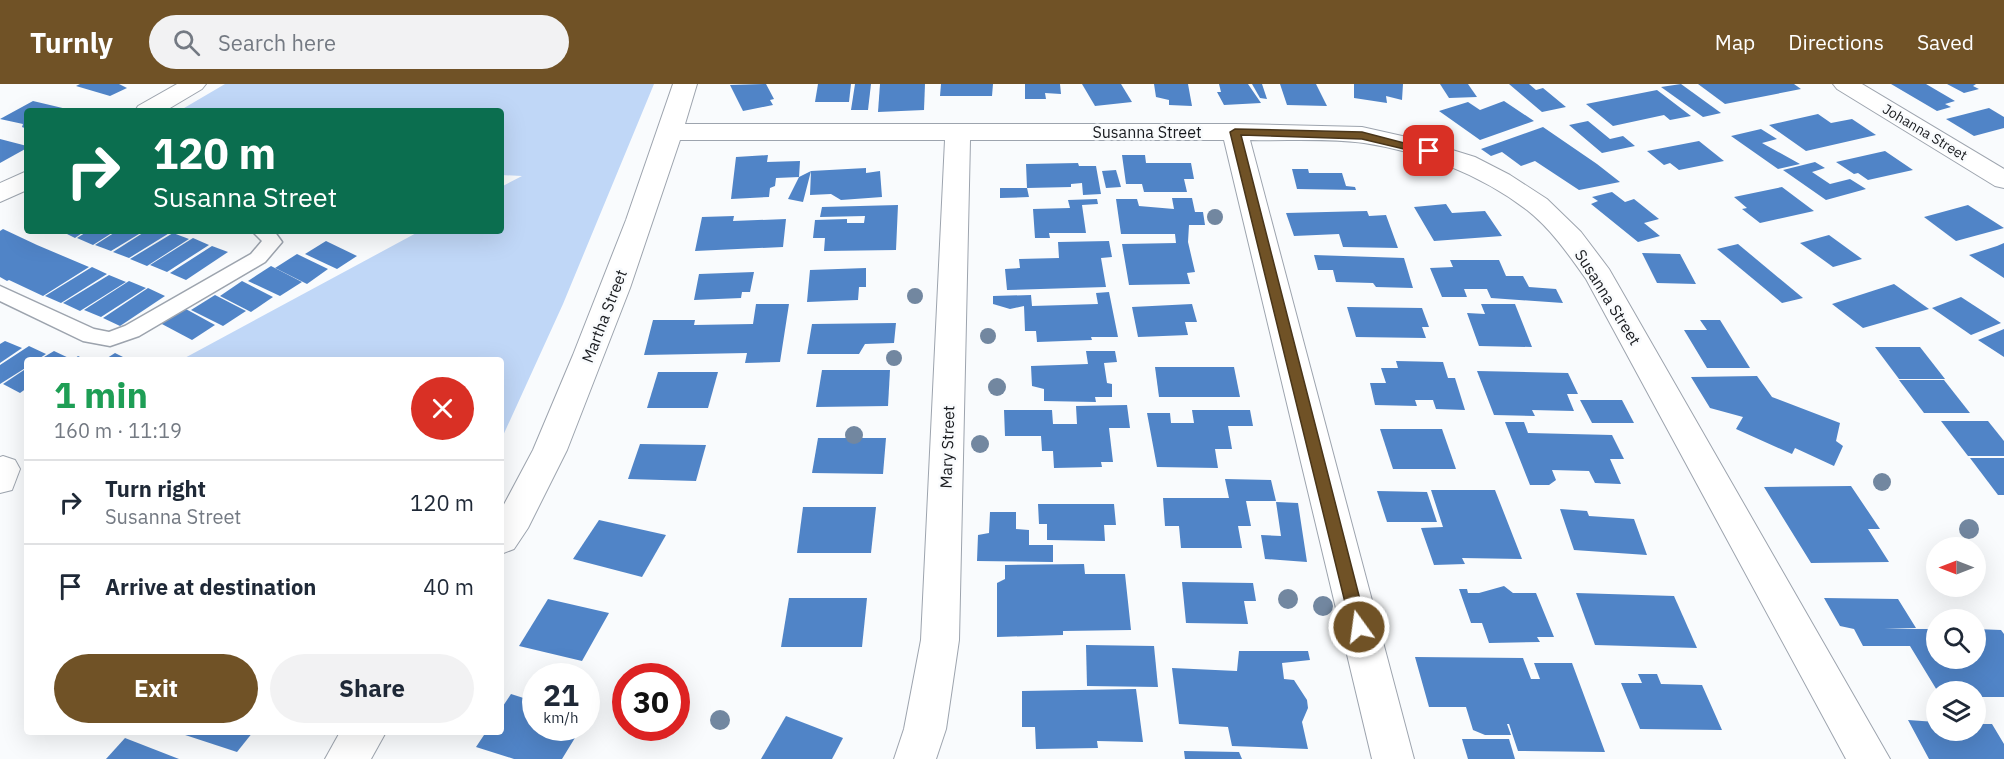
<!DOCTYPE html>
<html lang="en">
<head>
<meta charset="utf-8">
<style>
	:root { --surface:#fff; --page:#f2f2f3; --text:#1f2937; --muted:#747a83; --line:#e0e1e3; --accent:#705226 }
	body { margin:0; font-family:"IBM Plex Sans",sans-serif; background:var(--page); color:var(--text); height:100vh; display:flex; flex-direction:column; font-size:22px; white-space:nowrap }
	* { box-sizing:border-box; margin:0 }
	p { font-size:20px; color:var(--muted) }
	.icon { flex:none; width:33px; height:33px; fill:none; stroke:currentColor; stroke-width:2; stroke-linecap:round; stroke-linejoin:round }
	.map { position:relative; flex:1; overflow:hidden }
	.details { position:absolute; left:24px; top:273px; width:480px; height:378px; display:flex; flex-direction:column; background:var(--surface); border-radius:6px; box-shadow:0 6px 24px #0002 }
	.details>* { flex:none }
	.top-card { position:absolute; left:24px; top:24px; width:480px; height:126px; border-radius:6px; box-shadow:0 6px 24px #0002; background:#0b6e4f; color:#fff; overflow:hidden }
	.needle { width:39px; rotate:270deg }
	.fabs { position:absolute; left:1926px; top:453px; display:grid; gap:12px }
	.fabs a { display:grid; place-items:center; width:60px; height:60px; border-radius:50%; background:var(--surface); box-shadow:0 6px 24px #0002; font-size:30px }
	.speed { position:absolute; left:522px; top:579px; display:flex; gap:12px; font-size:30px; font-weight:700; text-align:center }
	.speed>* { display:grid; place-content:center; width:78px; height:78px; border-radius:50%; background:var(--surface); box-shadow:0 6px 24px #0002; line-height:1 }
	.speed small { font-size:15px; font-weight:400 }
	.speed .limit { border:9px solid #d22; background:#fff; color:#111 }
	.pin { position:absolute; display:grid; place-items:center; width:51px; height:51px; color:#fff; margin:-26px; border-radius:12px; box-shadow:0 3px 9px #0006 }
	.me { position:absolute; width:66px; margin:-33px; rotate:346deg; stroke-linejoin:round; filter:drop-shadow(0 0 4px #0008) }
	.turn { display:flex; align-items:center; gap:21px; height:126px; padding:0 30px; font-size:27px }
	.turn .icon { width:78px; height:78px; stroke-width:2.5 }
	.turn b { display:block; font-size:42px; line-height:51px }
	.round { display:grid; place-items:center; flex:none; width:63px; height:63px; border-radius:32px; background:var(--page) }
	.head { display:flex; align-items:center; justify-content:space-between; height:102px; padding:0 30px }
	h1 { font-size:36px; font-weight:800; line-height:45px; color:#1e9e55 }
	.button { display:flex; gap:12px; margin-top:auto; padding:12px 30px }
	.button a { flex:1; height:69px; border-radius:36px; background:var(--accent); color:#fff; font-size:24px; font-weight:800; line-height:69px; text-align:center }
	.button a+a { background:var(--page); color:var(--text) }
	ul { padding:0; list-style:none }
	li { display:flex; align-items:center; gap:18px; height:84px; padding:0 30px; border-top:2px solid var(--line) }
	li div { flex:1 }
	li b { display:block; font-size:22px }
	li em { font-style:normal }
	header { display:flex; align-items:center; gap:36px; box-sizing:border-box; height:84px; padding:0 30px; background:var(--accent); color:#fff }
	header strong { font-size:28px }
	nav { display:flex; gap:33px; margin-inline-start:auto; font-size:21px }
	.search { width:420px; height:54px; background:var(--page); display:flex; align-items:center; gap:15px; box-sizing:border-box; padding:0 21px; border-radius:33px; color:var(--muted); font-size:22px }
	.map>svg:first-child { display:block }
</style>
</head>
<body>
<header>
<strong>Turnly</strong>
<div class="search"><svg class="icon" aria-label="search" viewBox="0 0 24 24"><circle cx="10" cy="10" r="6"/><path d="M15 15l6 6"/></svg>Search here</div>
<nav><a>Map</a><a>Directions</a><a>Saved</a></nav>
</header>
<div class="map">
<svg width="2004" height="675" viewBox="0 0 2004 675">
	<rect width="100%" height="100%" fill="#f9fbfd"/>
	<!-- green -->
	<polygon fill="#c0d7f7" points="225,0 654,0 563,220 501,356 501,276 181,276 420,147 501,147 501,103 522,92 501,91 501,27 179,27"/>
	<!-- building -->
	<g fill="#5084c7">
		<polygon points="80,0 119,0 127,4 110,12 76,2"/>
		<polygon points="766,0 774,15 770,16 773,21 743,27 730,1"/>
		<polygon points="818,0 851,0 849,18 815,18"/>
		<polygon points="855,0 871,0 868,26 851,26"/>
		<polygon points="880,0 925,0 924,26 878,28"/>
		<polygon points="941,0 993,0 992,12 940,12"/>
		<polygon points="1025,0 1060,0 1061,10 1045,9 1046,15 1025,15"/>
		<polygon points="1082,0 1121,0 1132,18 1095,22"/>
		<polygon points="1154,0 1188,0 1192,22 1169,21 1169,16 1156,13"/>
		<polygon points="1219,0 1248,0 1261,19 1224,21 1217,8 1221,8"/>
		<polygon points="1252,0 1262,0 1267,15 1260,14"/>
		<polygon points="1280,0 1316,0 1327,22 1287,21"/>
		<polygon points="1354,0 1403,0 1402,16 1386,12 1387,19 1354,14"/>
		<polygon points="1440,0 1468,0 1477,13 1449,14"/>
		<polygon points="1509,0 1529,0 1536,6 1543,4 1566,23 1542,28"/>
		<polygon points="1681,0 1721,29 1703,33 1661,3"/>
		<polygon points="1698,0 1794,0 1801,5 1725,20"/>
		<polygon points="1891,0 1926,0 1955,17 1945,20 1951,23 1937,27"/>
		<polygon points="1947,0 1976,0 1973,2 1979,5 1964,9"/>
		<polygon points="1657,6 1691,32 1670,36 1664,31 1613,42 1586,20"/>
		<polygon points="33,17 71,26 71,27 27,27 27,45 22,43 23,40 0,35"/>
		<polygon points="1504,17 1534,37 1480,56 1439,27 1468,18 1480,26"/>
		<polygon points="1989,24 2004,33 2004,44 1974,52 1946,35"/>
		<polygon points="1818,30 1831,39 1852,35 1876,51 1806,67 1769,41"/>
		<polygon points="1588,37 1610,55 1623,52 1635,62 1602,69 1569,41"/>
		<polygon points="1543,43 1597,80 1620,98 1579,106 1535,77 1521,82 1502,68 1491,72 1481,65"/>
		<polygon points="1761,45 1777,55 1762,59 1800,80 1778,85 1731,52"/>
		<polygon points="0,55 27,62 27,64 0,79"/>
		<polygon points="1699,57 1724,77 1679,86 1670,79 1664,81 1647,67"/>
		<polygon points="1885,67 1913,86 1868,96 1858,89 1854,90 1836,78"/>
		<polygon points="768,71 767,78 800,77 799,93 811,87 866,84 866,89 880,87 882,113 841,116 831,110 810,111 811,87 803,118 788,115 799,93 776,94 775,102 770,104 769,113 731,115 736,73"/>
		<polygon points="1122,71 1145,71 1146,79 1191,79 1194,95 1184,95 1187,108 1144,108 1142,100 1126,100"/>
		<polygon points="1815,78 1825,84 1812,88 1830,100 1850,95 1866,105 1826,116 1783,86"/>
		<polygon points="1078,79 1079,82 1096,82 1101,110 1083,111 1082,99 1071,100 1071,103 1027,104 1026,80"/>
		<polygon points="1292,85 1308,85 1309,89 1342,89 1346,102 1355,103 1356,106 1297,105"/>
		<polygon points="1116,86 1121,103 1106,104 1102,87"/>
		<polygon points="1782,103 1814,127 1760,139 1742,125 1747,124 1734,113"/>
		<polygon points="1000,104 1027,104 1029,113 1000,114"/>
		<polygon points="1612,108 1625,118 1634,115 1659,135 1644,139 1660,152 1638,158 1591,120 1598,117 1592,113"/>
		<polygon points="1172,114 1192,114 1195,128 1203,128 1205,141 1189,141 1188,158 1195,188 1187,189 1190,200 1129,201 1122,160 1176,159 1175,150 1121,150 1116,115 1137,115 1139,122 1174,125"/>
		<polygon points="1097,115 1098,120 1082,121 1086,149 1049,149 1050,154 1035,154 1033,125 1070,124 1068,116"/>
		<polygon points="1446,120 1452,129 1485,127 1502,152 1434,157 1414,123"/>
		<polygon points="898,121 896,166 824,167 825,154 813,154 815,136 847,135 847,139 864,139 865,132 820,133 822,123"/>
		<polygon points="1968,121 2004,144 1956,157 1924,133"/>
		<polygon points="1367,127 1369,132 1386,131 1398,164 1343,163 1339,150 1294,152 1286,129"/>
		<polygon points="734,132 733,137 786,135 783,163 695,167 702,133"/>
		<polygon points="3,145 37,161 89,183 43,212 9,196 7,197 0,193 0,147"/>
		<polygon points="61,147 85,147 75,154"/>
		<polygon points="88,147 115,147 93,161 77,154"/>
		<polygon points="117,147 144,147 111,167 95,161"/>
		<polygon points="146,147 171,148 129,174 113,168"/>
		<polygon points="173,149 189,155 147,182 130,175"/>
		<polygon points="1829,151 1862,175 1833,183 1800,159"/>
		<polygon points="193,154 209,161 167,188 150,181"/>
		<polygon points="326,157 357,172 337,185 305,170"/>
		<polygon points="1109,157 1112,173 1101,174 1106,203 1007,206 1005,185 1020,184 1019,175 1059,174 1058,158"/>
		<polygon points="2004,159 2004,194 1969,171 1997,162"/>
		<polygon points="1738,160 1803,214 1782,219 1717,165"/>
		<polygon points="212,162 228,168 186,196 170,189"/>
		<polygon points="1642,169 1680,170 1696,200 1657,199"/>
		<polygon points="297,170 328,185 307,200 275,184"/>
		<polygon points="1314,171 1404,174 1413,204 1376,203 1373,199 1336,198 1333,186 1318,186"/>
		<polygon points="1450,176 1499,176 1506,192 1523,192 1529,203 1556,205 1563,219 1491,214 1487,205 1464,205 1467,213 1442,213 1430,184 1453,183"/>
		<polygon points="271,182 302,198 280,212 248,197"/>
		<polygon points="92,183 107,190 61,219 45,212"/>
		<polygon points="866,184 866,203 859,203 858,216 807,218 810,186"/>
		<polygon points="754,188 750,208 742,208 741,214 694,216 699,190"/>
		<polygon points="109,191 126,198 80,227 63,219"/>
		<polygon points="129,197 146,204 101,233 84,226"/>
		<polygon points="242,197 273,213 251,228 220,212"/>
		<polygon points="1894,200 1929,225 1863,244 1832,220"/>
		<polygon points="148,204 165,212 120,242 103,234"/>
		<polygon points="1109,208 1118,253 1091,253 1092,256 1037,258 1036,247 1025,247 1024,222 1010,225 993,220 993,212 1031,211 1032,222 1098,220 1096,209"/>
		<polygon points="215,211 246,227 223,242 191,226"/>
		<polygon points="1961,213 2001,239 1971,251 1932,224"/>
		<polygon points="756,220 789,220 780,278 745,279 747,269 644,271 653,236 695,236 694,241 753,240"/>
		<polygon points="1192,220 1197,238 1185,238 1188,251 1138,253 1132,223"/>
		<polygon points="1481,220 1515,220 1532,263 1479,262 1467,229 1485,230"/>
		<polygon points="1347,223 1422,224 1429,243 1422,243 1426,254 1356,253"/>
		<polygon points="184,224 215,241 192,256 160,239"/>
		<polygon points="1700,236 1720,236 1750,284 1707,284 1684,246 1707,246"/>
		<polygon points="896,239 894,259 865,260 859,270 807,270 812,240"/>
		<polygon points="2004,245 2004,273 1978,256"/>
		<polygon points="5,257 22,264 0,279 0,260"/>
		<polygon points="29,262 46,270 37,276 27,276 27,283 0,300 0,281"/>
		<polygon points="1875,263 1920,263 1945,295 1899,295"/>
		<polygon points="54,267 73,276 78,272 86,276 39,276"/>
		<polygon points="1086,267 1115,267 1117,278 1104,279 1107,299 1112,300 1112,313 1095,313 1096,318 1044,317 1044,305 1032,302 1031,282 1088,280"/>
		<polygon points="115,269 129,276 104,276"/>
		<polygon points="1396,277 1443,278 1448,294 1455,294 1465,326 1436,325 1433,316 1415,316 1417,322 1375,321 1370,299 1386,299 1381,284 1398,284"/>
		<polygon points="1155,283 1234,283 1240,313 1159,313"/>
		<polygon points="27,284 27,304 20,309 3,300"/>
		<polygon points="822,286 890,286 888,322 816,323"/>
		<polygon points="1477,287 1568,289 1578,310 1567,310 1574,327 1532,326 1535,332 1494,331"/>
		<polygon points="658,288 718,288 708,324 647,324"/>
		<polygon points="1757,292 1772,313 1840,339 1836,357 1843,362 1834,382 1795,364 1792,370 1736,345 1743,333 1710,324 1691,293"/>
		<polygon points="1899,296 1944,296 1970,329 1924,329"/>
		<polygon points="1580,316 1622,316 1634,339 1592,339"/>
		<polygon points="1127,321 1130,344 1109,344 1113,378 1101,378 1102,383 1054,384 1053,367 1042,367 1041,352 1005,352 1004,326 1052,326 1053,340 1077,340 1076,322"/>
		<polygon points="1192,326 1250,326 1253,342 1228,342 1232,365 1215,365 1218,384 1157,383 1147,329 1170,329 1171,339 1194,339"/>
		<polygon points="1941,337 1988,337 2004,357 2004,372 1968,372"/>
		<polygon points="1505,338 1524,338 1528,349 1612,351 1624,375 1610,375 1621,400 1595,399 1589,387 1552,386 1556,396 1549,401 1530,401"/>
		<polygon points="1380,345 1442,345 1456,385 1393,385"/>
		<polygon points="818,354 886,354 883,390 812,389"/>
		<polygon points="640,360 706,361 696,397 628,395"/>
		<polygon points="1970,374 2004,374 2004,411 1998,411"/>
		<polygon points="1225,395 1271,396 1276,417 1246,417 1251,442 1238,442 1242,464 1181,464 1179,442 1165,442 1163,414 1229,414"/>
		<polygon points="1851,402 1880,445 1868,445 1889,478 1811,479 1764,403"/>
		<polygon points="1431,406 1495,406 1522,475 1462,474 1465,480 1434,481 1421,444 1443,443"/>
		<polygon points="1377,407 1427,408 1437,438 1387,438"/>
		<polygon points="1276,418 1298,419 1307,478 1265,475 1261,451 1281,452"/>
		<polygon points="1038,420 1114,420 1116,441 1104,441 1105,457 1047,456 1047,440 1039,440"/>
		<polygon points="803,423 876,423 871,469 797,469"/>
		<polygon points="1560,425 1587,427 1589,432 1634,435 1647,471 1574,466"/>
		<polygon points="990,428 1016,428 1016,445 1029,446 1029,461 1053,461 1053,478 977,477 978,451 989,449"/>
		<polygon points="599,436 666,451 642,493 573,475"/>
		<polygon points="1084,480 1085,490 1125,490 1131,546 1063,547 1063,551 997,553 997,499 1005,495 1005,481"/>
		<polygon points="1182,498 1253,499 1256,517 1244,517 1248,540 1186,539"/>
		<polygon points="1504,502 1513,509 1536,509 1554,553 1537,553 1540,558 1489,559 1482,539 1471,539 1459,505 1467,505 1468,509 1479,509"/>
		<polygon points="1576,509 1674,512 1697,564 1595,561"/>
		<polygon points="789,514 867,514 862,563 781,563"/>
		<polygon points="1824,514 1898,515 1916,544 1884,545 1936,545 1936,574 1976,574 1976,545 2001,546 2004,550 2004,613 1976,613 1976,608 1938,608 1910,562 1863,562 1854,545 1840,542"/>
		<polygon points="548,515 609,529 582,577 519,562"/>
		<polygon points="1086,561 1154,562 1158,603 1087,602"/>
		<polygon points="1239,567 1308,567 1310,576 1282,579 1284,595 1294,596 1307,616 1308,624 1302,638 1308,665 1232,662 1228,643 1179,640 1172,584 1237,587"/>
		<polygon points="1415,573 1523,574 1531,595 1540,595 1534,579 1572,579 1605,668 1518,667 1509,640 1507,640 1511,651 1485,651 1473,646 1466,623 1429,623"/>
		<polygon points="1638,590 1657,590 1661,600 1702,601 1722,646 1640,645 1621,599 1642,599"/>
		<polygon points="1136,605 1143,658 1097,657 1098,664 1036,665 1035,643 1022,643 1022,607"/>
		<polygon points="511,610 536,618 536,644 581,644 562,675 514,675 476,663 486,648 501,648 501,625"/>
		<polygon points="786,632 843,654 832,675 761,675"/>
		<polygon points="1908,636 1936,638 1936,646 1976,646 1976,640 1992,640 2004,660 2004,675 1929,675"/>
		<polygon points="176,648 253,648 237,668"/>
		<polygon points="125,654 179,675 106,675"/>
		<polygon points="1462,655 1509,655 1515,675 1468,675"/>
		<polygon points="1184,667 1239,668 1242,675 1185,675"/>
	</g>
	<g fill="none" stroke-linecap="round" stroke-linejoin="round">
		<!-- lane casing -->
		<g stroke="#9da4ae" stroke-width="3">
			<polygon id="lane" points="252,147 274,147 282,158 265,178 139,252 110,262 83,257 0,217 0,202 94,245 109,248 125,242 251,170 262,157"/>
		</g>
		<!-- street casing -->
		<g stroke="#9da4ae" stroke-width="2">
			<g id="street">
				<polygon points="177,0 206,0 202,5 165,27 135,27 138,22"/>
				<path d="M673,0H697L685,40H1235L1362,43L1420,56L1475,73L1510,91L1547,115L1581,148L1609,185L1890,675H1846L1586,195C1569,171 1551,145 1527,126C1480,90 1422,68 1364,59C1328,54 1286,57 1250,56L1414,675H1372L1224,56H970L959,556L946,645L936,675H894L904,645L921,556L945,56H680L630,204L567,366L528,444L514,465L501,470V426L533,366L573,271L626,136Z"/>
				<polygon points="1833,0 1862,0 2004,85 2004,104 1995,102 1837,5"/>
				<polygon points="27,87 27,106 0,118 0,99"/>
				<polygon points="3,372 15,376 20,385 12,406 0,409 0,373"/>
				<polygon points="340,648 386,648 371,675 325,675"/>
			</g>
		</g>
		<!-- lane -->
		<use href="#lane" fill="#fff" fill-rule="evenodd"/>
		<!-- street -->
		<use href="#street" fill="#fff" fill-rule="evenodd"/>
	</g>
	<!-- trees -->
	<g fill="#7287a0">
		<circle cx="1215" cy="133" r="8"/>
		<circle cx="915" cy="212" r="8"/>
		<circle cx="988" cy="252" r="8"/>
		<circle cx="894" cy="274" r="8"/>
		<circle cx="997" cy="303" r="9"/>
		<circle cx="854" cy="351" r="9"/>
		<circle cx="980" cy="360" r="9"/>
		<circle cx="1882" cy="398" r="9"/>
		<circle cx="1969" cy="445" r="10"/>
		<circle cx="1288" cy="515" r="10"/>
		<circle cx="1323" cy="522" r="10"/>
		<circle cx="720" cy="636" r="10"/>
	</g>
	<!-- route -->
	<polygon fill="#705226" stroke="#493519" stroke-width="1.5" points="1235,45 1362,48 1435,67 1429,71 1362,55 1241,51 1367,543 1364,548 1359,550 1353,548 1351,543 1230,48"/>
	<g text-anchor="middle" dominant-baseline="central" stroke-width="5" stroke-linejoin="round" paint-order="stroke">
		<!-- far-street labels -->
		<g font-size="14" fill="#191b1f" stroke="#f9fbfd">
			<text transform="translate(1925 48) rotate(31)">Johanna Street</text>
		</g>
		<!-- street labels -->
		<g font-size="16" fill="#191b1f" stroke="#f9fbfd">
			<text x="1147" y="48">Susanna Street</text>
			<text transform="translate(1608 213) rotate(58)">Susanna Street</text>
			<text transform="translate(604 232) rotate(-69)">Martha Street</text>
			<text transform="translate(947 363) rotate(-88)">Mary Street</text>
		</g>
	</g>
</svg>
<div class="fabs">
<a><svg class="needle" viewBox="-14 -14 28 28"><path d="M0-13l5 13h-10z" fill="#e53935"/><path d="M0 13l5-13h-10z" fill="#747a83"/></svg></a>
<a><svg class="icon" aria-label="search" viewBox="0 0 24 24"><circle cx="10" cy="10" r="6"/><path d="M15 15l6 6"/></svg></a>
<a><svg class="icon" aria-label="layers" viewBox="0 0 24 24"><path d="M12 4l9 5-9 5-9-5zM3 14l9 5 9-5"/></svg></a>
</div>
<div class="speed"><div>21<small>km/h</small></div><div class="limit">30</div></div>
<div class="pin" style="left:1429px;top:67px;background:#d93025"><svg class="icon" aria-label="arrive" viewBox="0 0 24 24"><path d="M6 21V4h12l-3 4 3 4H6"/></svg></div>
<svg class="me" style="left:1359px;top:543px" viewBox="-20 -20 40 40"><circle r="17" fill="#705226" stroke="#fff" stroke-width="3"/><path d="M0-11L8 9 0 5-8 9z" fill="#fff"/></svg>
<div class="top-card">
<div class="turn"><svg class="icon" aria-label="right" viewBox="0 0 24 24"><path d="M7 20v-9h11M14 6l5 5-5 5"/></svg><div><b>120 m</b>Susanna Street</div></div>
</div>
<section class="details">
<div class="head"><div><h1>1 min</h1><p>160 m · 11:19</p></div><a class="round" style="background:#d93025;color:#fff"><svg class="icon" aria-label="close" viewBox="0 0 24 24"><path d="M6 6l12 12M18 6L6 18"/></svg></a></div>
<ul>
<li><svg class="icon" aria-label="right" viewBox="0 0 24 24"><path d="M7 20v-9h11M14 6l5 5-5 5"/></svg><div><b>Turn right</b><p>Susanna Street</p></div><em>120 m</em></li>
<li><svg class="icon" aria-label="arrive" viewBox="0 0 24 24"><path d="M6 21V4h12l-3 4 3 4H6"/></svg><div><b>Arrive at destination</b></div><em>40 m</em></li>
</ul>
<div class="button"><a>Exit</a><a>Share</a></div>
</section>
</div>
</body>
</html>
